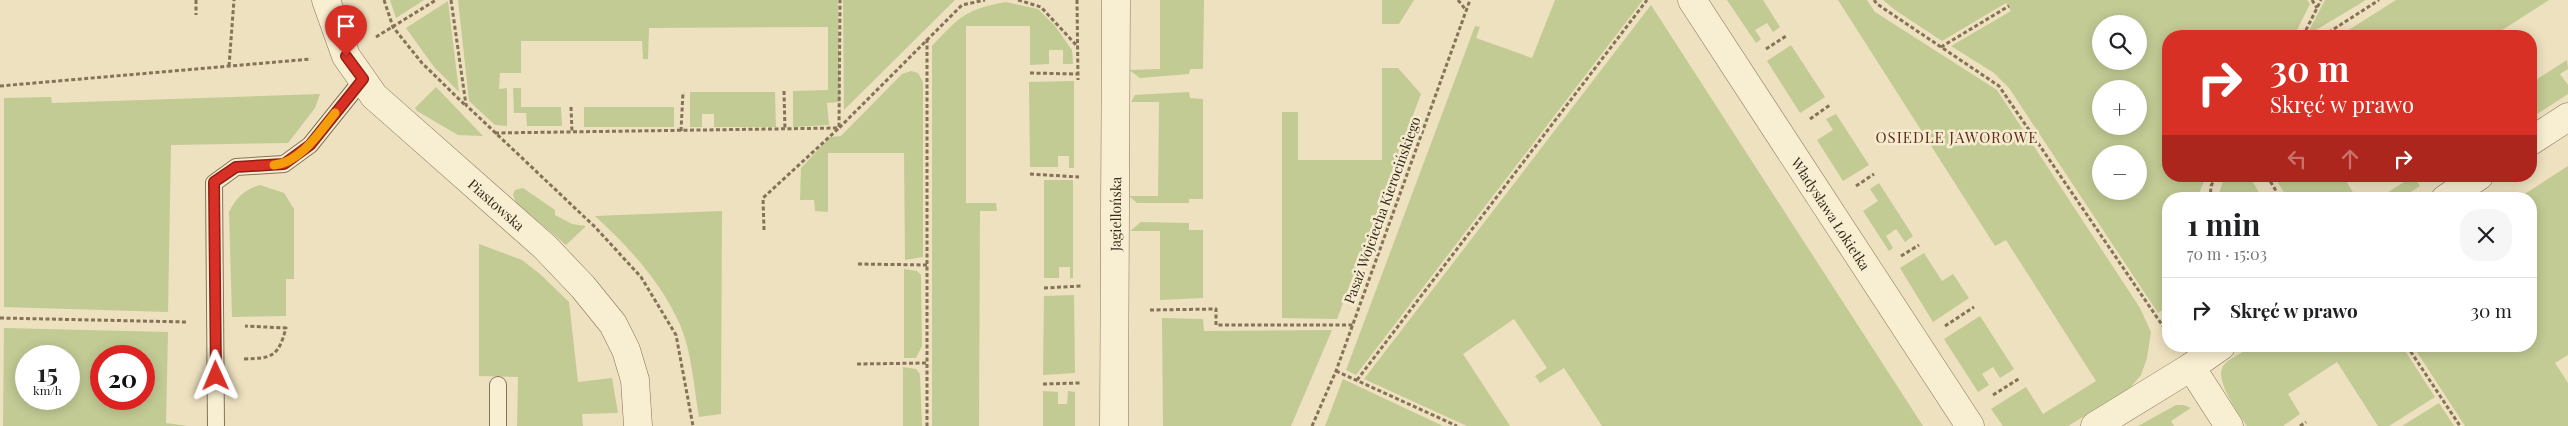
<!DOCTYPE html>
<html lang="pl">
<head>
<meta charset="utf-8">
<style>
	:root { --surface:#fff; --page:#f6f6f6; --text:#202124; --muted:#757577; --line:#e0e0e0 }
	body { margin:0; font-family:"Playfair Display",serif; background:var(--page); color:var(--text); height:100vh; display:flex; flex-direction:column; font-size:19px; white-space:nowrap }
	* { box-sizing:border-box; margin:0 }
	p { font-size:16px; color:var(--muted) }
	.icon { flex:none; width:28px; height:28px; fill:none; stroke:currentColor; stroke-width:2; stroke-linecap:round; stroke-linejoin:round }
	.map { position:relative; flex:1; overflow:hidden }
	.details { position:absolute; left:2162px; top:192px; width:375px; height:160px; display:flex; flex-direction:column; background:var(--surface); border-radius:20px; box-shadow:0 2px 12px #0003 }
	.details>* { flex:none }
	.hud { position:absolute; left:2162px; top:30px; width:375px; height:152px; border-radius:20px; box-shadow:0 2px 12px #0003; background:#d93025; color:#fff; overflow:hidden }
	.tools { position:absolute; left:2092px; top:15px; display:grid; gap:10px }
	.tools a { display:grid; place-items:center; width:55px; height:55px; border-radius:50%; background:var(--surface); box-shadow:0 2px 12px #0003; font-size:25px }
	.speed { position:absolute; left:15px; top:345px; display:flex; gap:10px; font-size:25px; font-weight:700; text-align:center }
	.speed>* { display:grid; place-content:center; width:65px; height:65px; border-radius:50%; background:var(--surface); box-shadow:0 2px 12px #0003; line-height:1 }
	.speed small { font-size:12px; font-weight:400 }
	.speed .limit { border:8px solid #d22; background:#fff; color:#111 }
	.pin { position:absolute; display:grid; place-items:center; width:42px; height:42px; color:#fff; margin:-51px -21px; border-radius:50% 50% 50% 0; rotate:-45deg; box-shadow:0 0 5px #0007 }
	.pin .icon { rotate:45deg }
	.me { position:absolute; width:55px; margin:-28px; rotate:359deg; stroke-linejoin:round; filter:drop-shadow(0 0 4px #0008) }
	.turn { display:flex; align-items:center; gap:18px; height:105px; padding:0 25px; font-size:22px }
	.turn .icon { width:65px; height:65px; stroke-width:2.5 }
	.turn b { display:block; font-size:35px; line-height:42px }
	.lanes { display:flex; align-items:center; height:48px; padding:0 25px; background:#0003; justify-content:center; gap:25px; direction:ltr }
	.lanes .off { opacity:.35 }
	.round { display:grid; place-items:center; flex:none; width:52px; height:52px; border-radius:20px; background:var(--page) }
	.head { display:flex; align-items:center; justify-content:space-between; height:85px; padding:0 25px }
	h1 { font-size:30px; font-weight:700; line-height:38px }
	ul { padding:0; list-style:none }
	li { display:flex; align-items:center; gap:15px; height:65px; padding:0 25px; border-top:1px solid var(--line) }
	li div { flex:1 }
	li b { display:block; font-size:19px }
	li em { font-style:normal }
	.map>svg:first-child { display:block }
</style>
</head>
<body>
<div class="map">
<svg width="2568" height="426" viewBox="0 0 2568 426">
	<rect width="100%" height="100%" fill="#ede1bf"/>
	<!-- green -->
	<g fill="#c2cb94" fill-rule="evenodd">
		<polygon points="390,0 424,0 396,18"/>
		<polygon points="458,0 838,0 840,102 827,103 829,125 793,127 793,91 828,90 828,27 649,28 648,59 643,59 642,41 521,41 521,73 500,73 499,89 507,88 507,126 495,125 469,101"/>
		<polygon points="843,0 955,0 844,110"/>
		<polygon points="1160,0 1204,0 1203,69 1190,69 1189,74 1140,78 1129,70 1160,69"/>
		<polygon points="1382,0 1414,0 1399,24 1382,24"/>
		<polygon points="1555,0 1643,0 1356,375 1346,370 1475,26 1480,27 1476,38 1532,58"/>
		<polygon points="1727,0 1763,0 1780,27 1773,32 1767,23 1755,30 1761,39 1756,43"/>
		<polygon points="1838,0 1867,0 1875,12 1997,90 2140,308 2151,332 2147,358 2141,375 2129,389 2068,426 2003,426 1991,409 2026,387 2043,414 2096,381 2006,240 1995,246"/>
		<path d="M1883,0H2307L2310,4L2294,36H2169V176H2206L2197,199H2169V306L2158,313L2009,88L1994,73L1951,46L2011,11L2006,3L1942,41L1895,10ZM2101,24H2139V61H2101ZM2101,89H2139V126H2101ZM2101,154H2139V191H2101Z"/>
		<polygon points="2325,0 2366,0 2306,36"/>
		<polygon points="2396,0 2549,0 2493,36 2339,36"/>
		<polygon points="448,1 459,92 434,67 406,28"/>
		<path d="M1006,2L1038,9L1055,26L1072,50L1073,64H1063V50H1049V64L1030,65V26H966V203H996L997,211H980L979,426H932V46C959,17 966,9 1006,2Z"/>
		<polygon points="1651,5 1923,426 1602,426 1564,368 1540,383 1535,376 1547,368 1514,319 1463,354 1510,426 1467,426 1364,379"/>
		<polygon points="1791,45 1825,97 1800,113 1767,61"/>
		<polygon points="2567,60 2568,69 2560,74 2568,85 2568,94 2531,118 2531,83"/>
		<polygon points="1382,68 1398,68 1421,94 1337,319 1282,318 1282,112 1298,112 1298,160 1382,160"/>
		<polygon points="911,71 918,73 923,82 923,257 905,260 904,153 828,153 828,212 815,211 814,200 800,200 801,168 830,137 841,136 902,74"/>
		<polygon points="1074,81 1074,168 1069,168 1069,156 1058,156 1058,167 1030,167 1029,82"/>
		<polygon points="436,87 483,136 458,135 417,111 415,108"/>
		<polygon points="513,88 521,88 521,107 561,107 562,126 527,126 526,113 514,113"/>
		<polygon points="690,92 775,92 776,127 714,127 714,114 702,114 702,127 690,127"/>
		<polygon points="1189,92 1190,98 1203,99 1203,199 1189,199 1189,203 1137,203 1129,196 1158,196 1159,102 1131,102 1135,95"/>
		<polygon points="320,94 315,108 288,143 171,145 168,312 4,307 4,98 51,97 52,103"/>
		<rect x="584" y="107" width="90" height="20"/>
		<polygon points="1836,114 1869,165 1843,181 1817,140 1833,130 1826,119"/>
		<polygon points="2568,166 2568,355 2555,363 2568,383 2568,426 2465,426 2413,346 2531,346 2531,199 2517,199"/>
		<polygon points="2225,176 2255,176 2257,179 2252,181 2263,199 2217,199"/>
		<polygon points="2274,176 2343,176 2357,199 2288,199"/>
		<polygon points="2413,176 2420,186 2400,199 2378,199"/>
		<polygon points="1044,180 1073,180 1073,278 1070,278 1070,267 1059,267 1059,278 1044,278"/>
		<polygon points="1879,183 1913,236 1905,242 1896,229 1886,236 1893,248 1889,251 1863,211 1878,201 1870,189"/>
		<path d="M260,185L284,193L294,209V279H286V316L232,317L229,212C237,197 244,190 260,185Z"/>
		<polygon points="523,188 555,210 555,215 572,224 586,226 566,245 516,203 513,195 515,190"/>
		<path d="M722,211L721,414L699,417C694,388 692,354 681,327C663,284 629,247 595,216Z"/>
		<polygon points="1141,222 1189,223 1189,230 1203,230 1203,298 1160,300 1160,231 1130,231"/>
		<polygon points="479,244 522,260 540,274 569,302 578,382 612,378 618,413 582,414 583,426 517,426 518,377 479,376"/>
		<polygon points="1924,253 1942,281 1953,274 1969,298 1933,322 1900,268"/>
		<polygon points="904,269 917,271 921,275 922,346 916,358 904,358"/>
		<polygon points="1074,295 1075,373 1043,375 1044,296"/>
		<polygon points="1980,316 2014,369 2000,378 1993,367 1982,374 1989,385 1978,392 1944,339"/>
		<polygon points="1162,318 1203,319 1204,331 1332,330 1291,426 1163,426"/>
		<path d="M4,328L168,332L166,423L188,426H3ZM26,356H69V399H26ZM101,356H144V399H101Z"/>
		<path d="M2253,346H2402L2435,397L2389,426H2378L2337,362L2288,394L2300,414L2283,426H2247C2239,414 2214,380 2223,366C2229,358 2244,352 2253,346Z"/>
		<polygon points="903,367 916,369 920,374 922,426 903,426"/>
		<polygon points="1343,379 1443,426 1325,426"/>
		<polygon points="1043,391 1058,392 1058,404 1067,404 1068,391 1075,392 1075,426 1043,426"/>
		<polygon points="2439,403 2454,426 2402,426"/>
		<polygon points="2176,405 2184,405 2191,408 2171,421 2174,426 2138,426"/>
	</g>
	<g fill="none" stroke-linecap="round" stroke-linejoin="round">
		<!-- lane casing -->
		<g stroke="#867258" stroke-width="18">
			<g id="lane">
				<polyline points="216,426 214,183 236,167 284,164 310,145 363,79"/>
				<polyline points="498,426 498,385"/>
			</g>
		</g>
		<!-- street casing -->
		<g stroke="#867258" stroke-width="29">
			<g id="street">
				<path id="s1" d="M326,0L346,56L374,96L545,247L583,287L613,324L626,350L635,380L638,426"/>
				<path id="s2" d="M1692,0L1970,426"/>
				<polyline points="2531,141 2568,117"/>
				<polyline points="2445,199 2479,176"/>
				<polyline points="2221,346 2191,367 2229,426"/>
				<path id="s3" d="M1114,426L1116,0"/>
				<polyline points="2095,426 2191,367"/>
			</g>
		</g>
		<!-- path -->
		<g stroke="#867258" stroke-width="3" stroke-dasharray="4 2.5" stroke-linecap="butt">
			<polyline points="196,0 196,15"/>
			<polyline points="384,0 393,27 422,63 465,105"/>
			<polyline points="451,0 466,105 595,227 641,277 676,335 693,426"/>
			<polyline points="1018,0 1041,7 1077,46"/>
			<polyline points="1077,0 1078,80"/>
			<polyline points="1458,0 1466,10"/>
			<polyline points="1874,0 1877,4 1999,86 2169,335"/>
			<polyline points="2312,0 2317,8"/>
			<polyline points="2303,36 2321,0"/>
			<polyline points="2323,36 2379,0"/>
			<polyline points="376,37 436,0"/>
			<polyline points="927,39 927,426"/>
			<polyline points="1941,47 2009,6"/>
			<polyline points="1766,49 1786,36"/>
			<polyline points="229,66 234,0"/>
			<polyline points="1030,73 1077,74"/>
			<polyline points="0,86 311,59"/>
			<polyline points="784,91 785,130"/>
			<polyline points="571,107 572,132"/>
			<polyline points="1810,119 1830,105"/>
			<polyline points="681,131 683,92"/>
			<polyline points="495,133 839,128 962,5 985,0"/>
			<polyline points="1030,174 1079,177"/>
			<polyline points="2267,176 2281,199"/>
			<polyline points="1856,186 1874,174"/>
			<polyline points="2210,199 2211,186 2216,176"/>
			<polyline points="764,230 763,198 839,128 840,0"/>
			<polyline points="1901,256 1919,245"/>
			<polyline points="858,264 927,265"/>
			<polyline points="1044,288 1081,286"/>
			<polyline points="1150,310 1216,309 1216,325 1353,325"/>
			<polyline points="0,318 187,322"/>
			<polyline points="1945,326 1974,307"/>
			<polyline points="2407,346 2460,426"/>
			<path d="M244,359C273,358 278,357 286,328L245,326"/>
			<polyline points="857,364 927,363"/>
			<polyline points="1336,371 1457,426"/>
			<polyline points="1357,380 1647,0"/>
			<polyline points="1043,384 1080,383"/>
			<polyline points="1993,395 2020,378"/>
			<polyline points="1312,426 1336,371 1470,0"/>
			<polyline points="2300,426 2306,422"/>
		</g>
		<!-- lane -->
		<use href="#lane" stroke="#f8eed2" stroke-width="16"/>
		<!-- street -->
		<use href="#street" stroke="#f8eed2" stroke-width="28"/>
	</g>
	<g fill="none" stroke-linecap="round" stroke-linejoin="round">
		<!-- route casing -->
		<g stroke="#8d1f18" stroke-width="12">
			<polyline id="route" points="216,376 214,182 236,167 284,164 310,145 363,79 346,56"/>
		</g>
		<!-- route -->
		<use href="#route" stroke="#d93025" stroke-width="9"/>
		<!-- slow -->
		<path stroke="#f59e0b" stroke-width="9" d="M274,165C300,163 320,132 335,113"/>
	</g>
	<g text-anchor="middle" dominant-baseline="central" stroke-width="5" stroke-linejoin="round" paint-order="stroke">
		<!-- street labels -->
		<g font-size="14" fill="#35291c" stroke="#f5ebcf">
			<text stroke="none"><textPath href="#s1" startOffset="272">Piastowska</textPath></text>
			<text transform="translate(1382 210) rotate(-70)">Pasaż Wojciecha Kierocińskiego</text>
			<text stroke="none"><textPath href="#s3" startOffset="212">Jagiellońska</textPath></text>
			<text stroke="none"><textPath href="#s2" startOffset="255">Władysława Łokietka</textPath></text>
		</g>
		<!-- neighbourhood labels -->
		<g font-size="15" letter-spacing="1" fill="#612d1c" stroke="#f5ebcf">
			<text x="1957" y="137">OSIEDLE JAWOROWE</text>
		</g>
	</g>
</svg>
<div class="tools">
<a><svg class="icon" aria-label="search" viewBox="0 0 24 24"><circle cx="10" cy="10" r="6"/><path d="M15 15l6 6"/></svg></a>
<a>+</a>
<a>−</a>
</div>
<div class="speed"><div>15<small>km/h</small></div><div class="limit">20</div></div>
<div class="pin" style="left:346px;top:56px;background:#d93025"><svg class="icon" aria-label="arrive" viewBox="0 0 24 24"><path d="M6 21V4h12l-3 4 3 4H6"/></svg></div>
<svg class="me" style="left:216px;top:376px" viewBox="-20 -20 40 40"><path d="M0-17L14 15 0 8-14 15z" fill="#d93025" stroke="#fff" stroke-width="4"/></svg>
<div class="hud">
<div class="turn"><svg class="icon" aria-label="right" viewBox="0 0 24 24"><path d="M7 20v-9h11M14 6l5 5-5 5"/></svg><div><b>30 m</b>Skręć w prawo</div></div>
<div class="lanes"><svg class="icon off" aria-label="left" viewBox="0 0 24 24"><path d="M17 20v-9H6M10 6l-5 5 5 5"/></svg><svg class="icon off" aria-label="ahead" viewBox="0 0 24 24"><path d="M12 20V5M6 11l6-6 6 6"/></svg><svg class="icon" aria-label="right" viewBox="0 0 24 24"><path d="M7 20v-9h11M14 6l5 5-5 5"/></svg></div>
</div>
<section class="details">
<div class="head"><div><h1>1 min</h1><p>70 m · 15:03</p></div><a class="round"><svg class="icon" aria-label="close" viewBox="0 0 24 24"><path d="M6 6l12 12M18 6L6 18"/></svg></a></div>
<ul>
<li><svg class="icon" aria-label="right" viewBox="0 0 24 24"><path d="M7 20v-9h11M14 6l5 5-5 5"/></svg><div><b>Skręć w prawo</b></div><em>30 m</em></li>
</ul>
</section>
</div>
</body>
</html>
